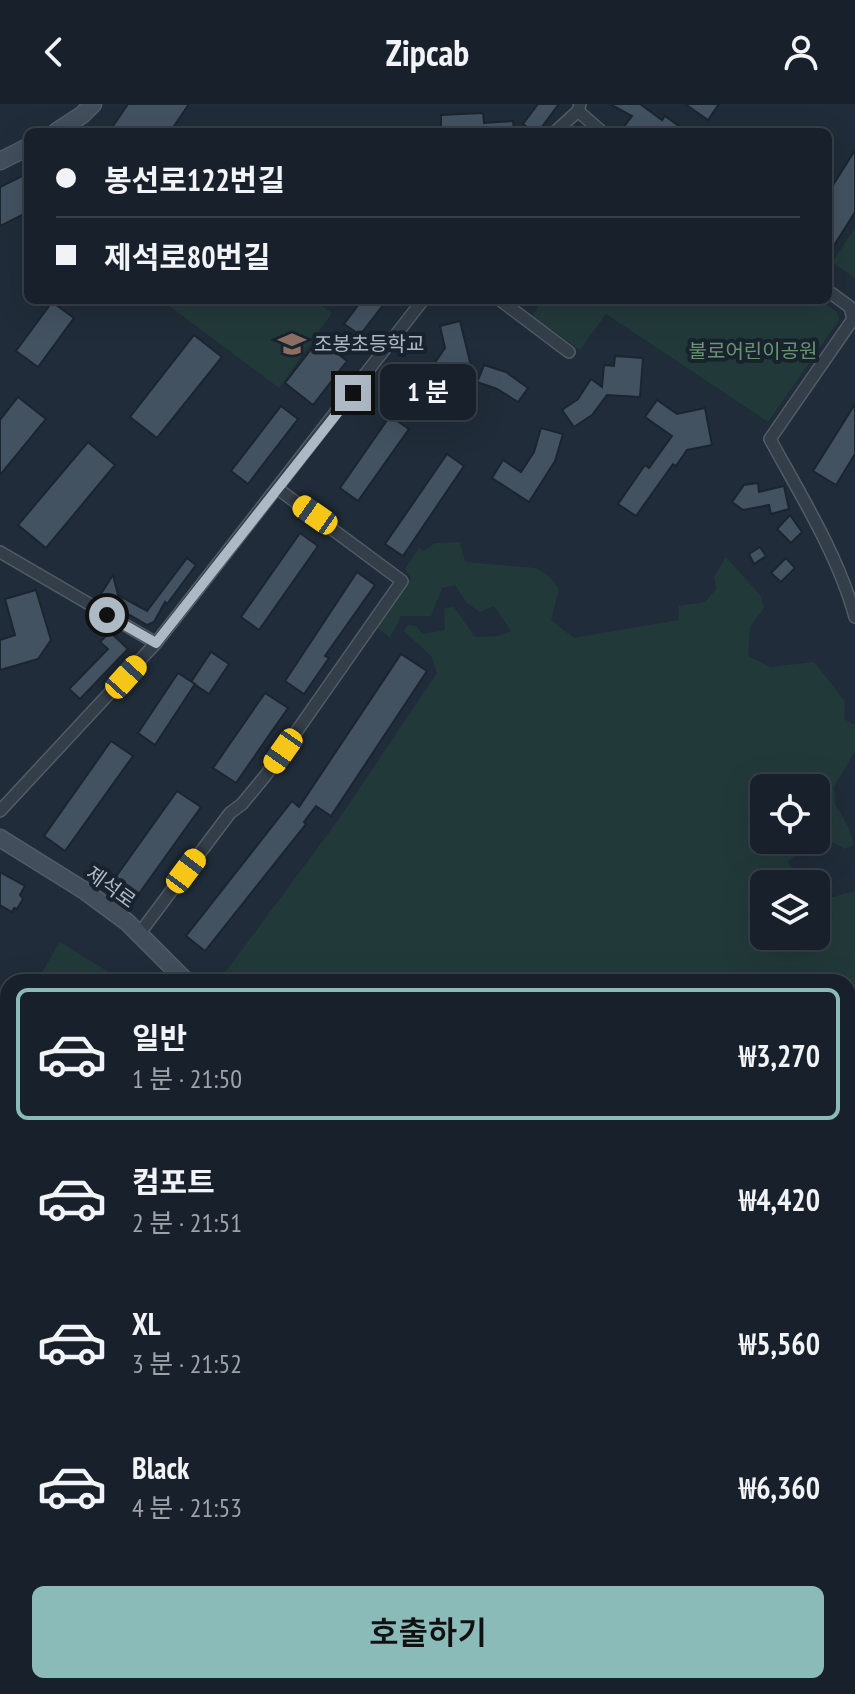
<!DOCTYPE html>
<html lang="ko">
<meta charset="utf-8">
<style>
body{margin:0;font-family:"PT Sans Narrow","Noto Sans KR",sans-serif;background:#252e37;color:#f1f3f6;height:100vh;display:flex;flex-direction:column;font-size:30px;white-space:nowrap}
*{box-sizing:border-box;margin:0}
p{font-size:26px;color:#9fa3a9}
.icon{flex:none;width:44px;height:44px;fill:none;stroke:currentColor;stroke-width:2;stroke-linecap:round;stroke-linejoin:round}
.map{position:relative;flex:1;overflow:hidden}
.panel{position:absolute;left:0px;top:870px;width:856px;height:720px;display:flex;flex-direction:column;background:#18212b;border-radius:24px 24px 0 0;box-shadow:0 8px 32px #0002,0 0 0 2px #363e47}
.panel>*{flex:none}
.top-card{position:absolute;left:24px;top:24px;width:808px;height:176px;border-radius:12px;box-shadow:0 8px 32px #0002,0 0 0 2px #363e47;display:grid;align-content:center;height:176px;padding:0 32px;background:#18212b}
.tools{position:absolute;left:750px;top:670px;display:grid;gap:16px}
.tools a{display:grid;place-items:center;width:80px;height:80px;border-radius:12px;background:#18212b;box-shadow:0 8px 32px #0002,0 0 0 2px #363e47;font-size:40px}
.end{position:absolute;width:36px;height:36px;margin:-18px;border:10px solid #aeb9c6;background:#111;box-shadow:0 0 0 4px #111}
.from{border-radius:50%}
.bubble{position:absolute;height:56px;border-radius:12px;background:#18212b;box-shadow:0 8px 32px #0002,0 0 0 2px #363e47;font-size:26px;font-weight:600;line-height:56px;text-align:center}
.car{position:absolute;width:24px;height:48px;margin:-24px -12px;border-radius:10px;box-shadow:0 0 6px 2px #0007;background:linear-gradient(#f5c518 24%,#345 0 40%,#f5c518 0 76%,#345 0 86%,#f5c518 0)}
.top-card b{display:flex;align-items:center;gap:28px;height:76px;font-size:30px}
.top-card b+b{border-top:2px solid #363e47}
.top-card i{width:20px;height:20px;background:#f1f3f6}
ul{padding:14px 0 0;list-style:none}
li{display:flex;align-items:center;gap:24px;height:132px;margin:0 16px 12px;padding:0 16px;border:4px solid transparent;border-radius:12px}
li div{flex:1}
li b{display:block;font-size:30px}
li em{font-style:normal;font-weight:600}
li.on{border-color:#8bbbb9}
li>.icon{width:72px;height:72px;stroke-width:1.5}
.button{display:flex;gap:16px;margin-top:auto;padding:16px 32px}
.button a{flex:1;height:92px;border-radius:12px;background:#8bbbb9;color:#111;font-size:32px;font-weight:600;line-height:92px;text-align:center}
header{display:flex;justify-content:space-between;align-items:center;height:104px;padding:0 32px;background:#18212b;font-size:36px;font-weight:600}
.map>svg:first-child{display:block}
.green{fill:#22393a;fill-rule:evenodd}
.building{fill:#435261;stroke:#1b2530;stroke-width:2}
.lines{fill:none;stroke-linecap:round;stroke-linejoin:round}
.street-casing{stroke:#515c67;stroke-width:14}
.secondary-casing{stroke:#515c67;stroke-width:19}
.street{stroke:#343e49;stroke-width:11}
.secondary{stroke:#424e5c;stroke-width:16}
.route{stroke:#aeb9c6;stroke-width:10}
.labels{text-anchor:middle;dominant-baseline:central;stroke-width:8;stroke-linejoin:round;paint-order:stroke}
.poi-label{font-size:20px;fill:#aeb9c6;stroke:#19232e;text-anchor:start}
.park-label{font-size:20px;fill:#66966d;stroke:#19232e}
.street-label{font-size:20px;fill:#aeb9c6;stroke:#19232e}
</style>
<header><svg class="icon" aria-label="back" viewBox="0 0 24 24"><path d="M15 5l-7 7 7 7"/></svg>Zipcab<svg class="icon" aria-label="person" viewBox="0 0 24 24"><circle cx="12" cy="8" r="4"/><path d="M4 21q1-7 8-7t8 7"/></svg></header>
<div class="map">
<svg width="855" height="1590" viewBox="0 0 855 1590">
<rect width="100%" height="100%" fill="#202c39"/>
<g class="green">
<path d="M855 124V174L832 158Z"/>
<path d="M161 196H314L332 209 279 284Z"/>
<path d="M543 196H820L837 208 839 216 768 318 606 210 580 246 532 212Z"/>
<path d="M460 438 465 458 536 464 550 473 559 485 551 516 574 534 678 516 679 502 705 498 716 485 714 473 726 453 761 492 764 504 750 523 748 552 771 563 814 558 845 597 844 615 855 621V647L834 683 835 700 849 724 854 741 845 745 828 736 810 742 787 758 803 776 800 780H764V832H816V794L833 793 855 787V1340H848V878H218L336 719 437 569 431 552 404 527 408 521 416 522 423 530 445 526 444 504 454 503 475 533 498 532 511 527 494 502 480 508 467 499 455 481 442 484 431 512H401L390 534 377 524 411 474 405 465 419 444 424 447 435 439ZM764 684H816V736H764Z"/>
<path d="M60 838 120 875 119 878H36Z"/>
<path d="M8 952V1119L0 1114V966Z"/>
<path d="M0 1229 8 1235V1582H848V1370L855 1371V1590H0Z"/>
</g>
<g class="building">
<path d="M128 0H189L170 28H121L113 22Z"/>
<path d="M538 0H559L538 28H534L523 20Z"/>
<path d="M610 0H640L662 16 665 12 687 28H620L632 12Z"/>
<path d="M685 0H719L708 16Z"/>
<path d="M483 9 484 19 513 17 514 28H441V11Z"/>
<path d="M855 46V108L828 151V89Z"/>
<path d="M24 71 28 78V108L0 122V83Z"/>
<path d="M362 196H387L360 231 344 220Z"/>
<path d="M52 198 74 214 38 263 16 247Z"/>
<path d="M460 217 471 262 453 267 427 304 411 293 445 244 440 222Z"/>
<path d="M194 231 222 253 157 334 130 313Z"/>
<path d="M319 235 347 257 313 301 285 279Z"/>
<path d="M615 252 643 254 640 293 607 291 592 311 574 323 562 306 578 295 591 275 602 283 604 261 614 262Z"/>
<path d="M484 261 506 268 528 284 518 298 497 285 477 278Z"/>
<path d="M18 293 46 315 0 371V316Z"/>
<path d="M657 296 677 310 705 304 712 341 687 346 676 362 673 360 636 412 618 400 645 361 649 364 672 332 645 313Z"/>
<path d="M855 300V350L836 381 813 367Z"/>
<path d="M281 302 298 315 248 380 231 367Z"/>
<path d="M390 312 409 325 358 397 340 384Z"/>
<path d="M541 324 563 330 555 357 529 398 492 374 503 356 521 368 534 348Z"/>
<path d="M88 338 115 361 46 444 18 421Z"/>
<path d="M447 350 464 362 403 452 385 440Z"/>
<path d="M758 379 759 388 784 382 789 405 771 410 769 401 743 406 732 398 744 381Z"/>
<path d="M790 411 802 428 791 439 777 425Z"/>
<path d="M300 429 318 442 259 526 241 513Z"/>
<path d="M760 443 766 452 754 460 749 450Z"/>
<path d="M187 454 196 461 167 500 165 498 154 518 147 521 99 493 113 471 118 491 147 507Z"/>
<path d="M786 454 795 464 781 478 771 469Z"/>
<path d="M357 468 375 481 325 552 329 554 304 590 285 577Z"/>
<path d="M36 486 51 536 38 555 0 566V536L15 531 5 495Z"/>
<path d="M110 528 128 545 80 595 69 585 108 545 100 538Z"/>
<path d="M211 548 229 560 209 590 191 578Z"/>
<path d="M401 550 427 567 331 712 316 702 304 718 306 720 205 847 186 832 292 697 299 703Z"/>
<path d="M178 569 195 580 155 641 138 629Z"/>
<path d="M265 589 288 604 236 679 213 664Z"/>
<path d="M111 637 133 652 65 747 44 732Z"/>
<path d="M177 687 201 703 138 791 115 774Z"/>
<path d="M0 768 25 782 20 791 23 795 17 805 14 804 12 808 0 801Z"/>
</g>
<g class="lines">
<g class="street-casing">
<g id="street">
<path d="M578 7 602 28"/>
<path d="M555 28 578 7 580 0"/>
<path d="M828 187 850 203 853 215 770 335C800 390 839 453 855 513"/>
<path d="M500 196 569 248"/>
<path d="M0 448 156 539"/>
<path d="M0 707 156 539 423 196"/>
<path d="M139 830 230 709 242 700 266 671 402 477 278 385"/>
</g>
</g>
<g class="secondary-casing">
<g id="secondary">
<path d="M56 28 82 11 93 0"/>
<path d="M0 57 28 43"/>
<path d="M0 734 85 787 127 818 187 878"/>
<path d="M848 1358 855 1359"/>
</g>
</g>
<use href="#street" class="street"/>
<use href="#secondary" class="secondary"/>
</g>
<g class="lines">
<path class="route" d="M107 511 156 539 353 289"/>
</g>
<defs>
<g id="school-bare" transform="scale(2.16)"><path d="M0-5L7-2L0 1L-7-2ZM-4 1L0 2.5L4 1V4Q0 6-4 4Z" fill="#8d6e63" stroke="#19232e" stroke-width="2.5" paint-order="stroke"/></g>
</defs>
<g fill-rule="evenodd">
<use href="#school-bare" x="292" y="240"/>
</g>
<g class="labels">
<g class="poi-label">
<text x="314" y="240">조봉초등학교</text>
</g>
<g class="park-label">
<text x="753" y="247">불로어린이공원</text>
</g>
<g class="street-label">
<text transform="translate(111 783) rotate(36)">제석로</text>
</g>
</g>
</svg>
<div class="tools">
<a><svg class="icon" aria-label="locate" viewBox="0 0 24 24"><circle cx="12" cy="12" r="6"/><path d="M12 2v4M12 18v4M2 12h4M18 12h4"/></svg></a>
<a><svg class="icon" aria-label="layers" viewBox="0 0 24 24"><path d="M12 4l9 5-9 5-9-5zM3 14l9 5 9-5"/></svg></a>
</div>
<i class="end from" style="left:107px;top:511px"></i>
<i class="end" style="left:353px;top:289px"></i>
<div class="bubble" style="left:380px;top:260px;width:96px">1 분</div>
<i class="car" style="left:315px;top:411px;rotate:305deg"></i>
<i class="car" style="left:126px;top:573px;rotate:42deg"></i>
<i class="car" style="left:283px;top:647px;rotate:215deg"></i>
<i class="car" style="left:186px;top:767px;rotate:37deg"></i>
<div class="top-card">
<b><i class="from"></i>봉선로122번길</b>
<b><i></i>제석로80번길</b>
</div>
<section class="panel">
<ul>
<li class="on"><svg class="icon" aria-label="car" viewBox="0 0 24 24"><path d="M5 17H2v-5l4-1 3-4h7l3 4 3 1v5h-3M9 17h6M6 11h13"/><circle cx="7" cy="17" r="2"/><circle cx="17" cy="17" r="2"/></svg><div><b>일반</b><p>1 분 · 21:50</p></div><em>₩3,270</em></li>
<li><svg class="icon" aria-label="car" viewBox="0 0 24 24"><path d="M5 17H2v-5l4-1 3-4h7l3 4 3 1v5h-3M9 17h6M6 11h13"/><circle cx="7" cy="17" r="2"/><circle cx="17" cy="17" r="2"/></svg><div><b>컴포트</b><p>2 분 · 21:51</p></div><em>₩4,420</em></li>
<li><svg class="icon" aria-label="car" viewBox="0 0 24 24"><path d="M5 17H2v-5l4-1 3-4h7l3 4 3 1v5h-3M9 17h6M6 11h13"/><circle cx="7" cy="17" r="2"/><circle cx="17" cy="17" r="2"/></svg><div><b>XL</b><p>3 분 · 21:52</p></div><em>₩5,560</em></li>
<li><svg class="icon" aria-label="car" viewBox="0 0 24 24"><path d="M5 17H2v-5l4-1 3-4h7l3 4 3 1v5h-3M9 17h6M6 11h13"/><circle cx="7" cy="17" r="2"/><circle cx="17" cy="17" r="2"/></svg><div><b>Black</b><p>4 분 · 21:53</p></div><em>₩6,360</em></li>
</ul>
<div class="button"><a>호출하기</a></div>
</section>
</div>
